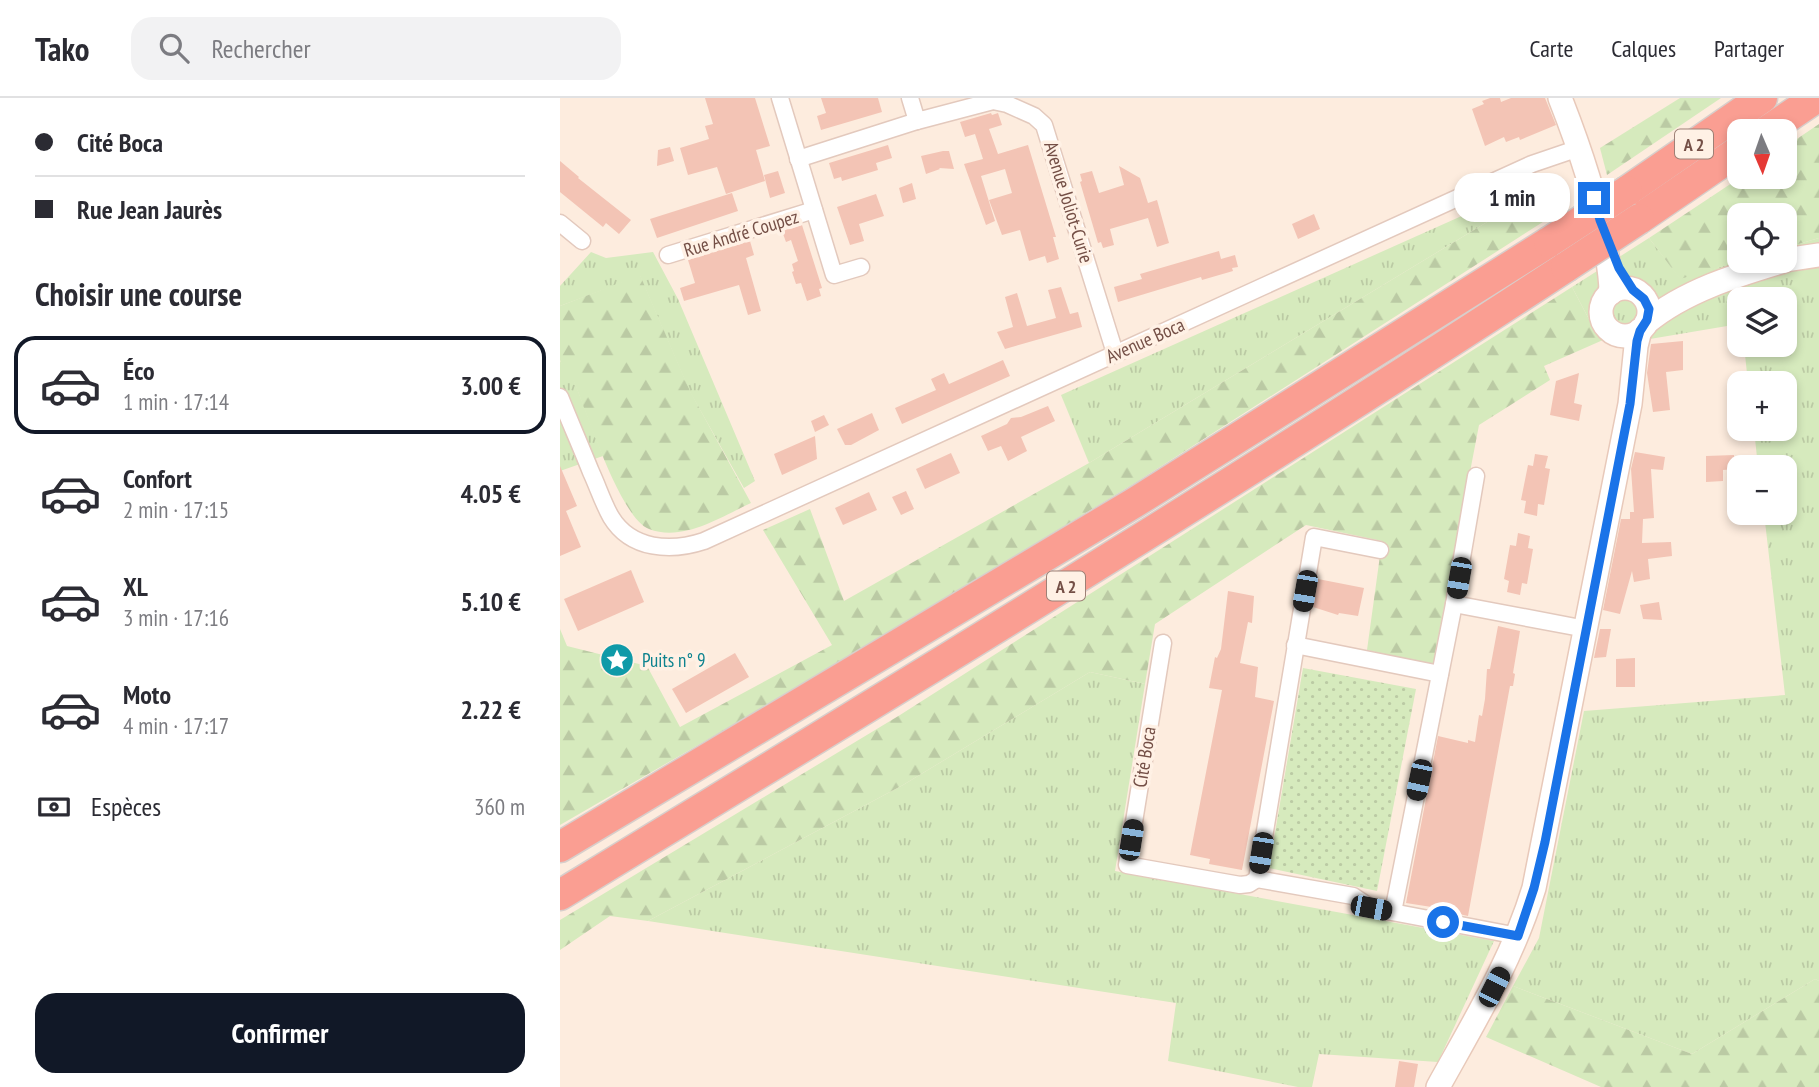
<!DOCTYPE html>
<html lang="fr">
<meta charset="utf-8">
<style>
body{margin:0;font-family:"PT Sans Narrow",sans-serif;background:#f2f2f3;color:#2b2b33;height:100vh;display:flex;flex-direction:column;font-size:26px;white-space:nowrap}
*{box-sizing:border-box;margin:0}
p{font-size:23px;color:#7c7c81}
.icon{flex:none;width:38px;height:38px;fill:none;stroke:currentColor;stroke-width:2;stroke-linecap:round;stroke-linejoin:round}
.map{position:relative;flex:1;overflow:hidden}
.panel{display:flex;flex-direction:column;background:#fff;width:560px}
.panel>*{flex:none}
.guide{display:grid;align-content:center;height:154px;padding:0 35px;background:#fff}
.needle{width:46px;rotate:178deg}
.fabs{position:absolute;left:1167px;top:21px;display:grid;gap:14px}
.fabs a{display:grid;place-items:center;width:70px;height:70px;border-radius:14px;background:#fff;box-shadow:0 4px 10px #0003;font-size:35px}
.end{position:absolute;width:32px;height:32px;margin:-16px;border:9px solid #1a73e8;background:#fff;box-shadow:0 0 0 4px #fff}
.from{border-radius:50%}
.bubble{position:absolute;height:49px;border-radius:21px;background:#fff;box-shadow:0 4px 10px #0003;font-size:23px;font-weight:600;line-height:49px;text-align:center}
.car{position:absolute;width:21px;height:42px;margin:-21px -10px;border-radius:9px;box-shadow:0 0 5px 2px #0007;background:linear-gradient(#222 24%,#8ab4d8 0 40%,#222 0 76%,#8ab4d8 0 86%,#222 0)}
.guide b{display:flex;align-items:center;gap:24px;height:66px;font-size:26px}
.guide b+b{border-top:2px solid #e1e1e2}
.guide i{width:18px;height:18px;background:#2b2b33}
ul{padding:0;list-style:none}
li{display:flex;align-items:center;gap:21px;height:98px;margin:0 14px 10px;padding:0 21px;border:4px solid transparent;border-radius:21px}
li div{flex:1}
li b{display:block;font-size:26px}
li em{font-style:normal;font-weight:600}
li.selected{border-color:#111827}
li>.icon{width:63px;height:63px;stroke-width:1.5}
h2{padding:0 35px;font-size:32px;line-height:84px}
.pay{display:flex;align-items:center;gap:18px;height:77px;padding:0 35px;font-size:26px}
.pay p{margin-inline-start:auto}
.action{display:flex;gap:14px;margin-top:auto;padding:14px 35px}
.action a{flex:1;height:80px;border-radius:21px;background:#111827;color:#fff;font-size:28px;font-weight:600;line-height:80px;text-align:center}
header{display:flex;align-items:center;gap:42px;box-sizing:border-box;height:98px;padding:0 35px;background:#fff;border-bottom:2px solid #e1e1e2}
header strong{font-size:33px}
nav{display:flex;gap:38px;margin-inline-start:auto;font-size:24px}
.search{width:490px;height:63px;background:#f2f2f3;display:flex;align-items:center;gap:18px;box-sizing:border-box;padding:0 24px;border-radius:21px;color:#7c7c81;font-size:26px}
main{display:flex;flex:1;min-height:0}
.map>svg:first-child{display:block}
.grass{fill:url(#grass-tufts)}
.forest{fill:url(#forest-firs)}
.park{fill:url(#park-dots)}
.building{fill:#f3c4b5}
.lines{fill:none;stroke-linecap:round;stroke-linejoin:round}
.street-casing{stroke:#e3c9bd;stroke-width:19}
.secondary-casing{stroke:#e8c9ba;stroke-width:26}
.highway-casing{stroke:#d8cecb;stroke-width:33}
.street{stroke:#fff;stroke-width:16}
.secondary{stroke:#fff;stroke-width:23}
.highway{stroke:#fa9e92;stroke-width:30}
.highway-bridge-casing{stroke:#d8cecb;stroke-width:33;stroke-linecap:butt}
.highway-bridge{stroke:#fa9e92;stroke-width:30}
.route{stroke:#1a73e8;stroke-width:9}
.labels{text-anchor:middle;dominant-baseline:central;stroke-width:7;stroke-linejoin:round;paint-order:stroke}
.shield{fill:#fff1e5;stroke:#9e8076;stroke-width:2}
.shield-label{font-size:18px;font-weight:bold;fill:#744f46}
.street-label{font-size:19px;fill:#744f46;stroke:#fff1e5}
.culture-label{font-size:19px;fill:#0d838f;stroke:#fff1e5;text-anchor:start}
</style>
<header>
<strong>Tako</strong>
<div class="search"><svg class="icon" aria-label="search" viewBox="0 0 24 24"><circle cx="10" cy="10" r="6"/><path d="M15 15l6 6"/></svg>Rechercher</div>
<nav><a>Carte</a><a>Calques</a><a>Partager</a></nav>
</header>
<main>
<section class="panel">
<div class="guide">
<b><i class="from"></i>Cité Boca</b>
<b><i></i>Rue Jean Jaurès</b>
</div>
<h2>Choisir une course</h2>
<ul>
<li class="selected"><svg class="icon" aria-label="car" viewBox="0 0 24 24"><path d="M5 17H2v-5l4-1 3-4h7l3 4 3 1v5h-3M9 17h6M6 11h13"/><circle cx="7" cy="17" r="2"/><circle cx="17" cy="17" r="2"/></svg><div><b>Éco</b><p>1 min · 17:14</p></div><em>3.00 €</em></li>
<li><svg class="icon" aria-label="car" viewBox="0 0 24 24"><path d="M5 17H2v-5l4-1 3-4h7l3 4 3 1v5h-3M9 17h6M6 11h13"/><circle cx="7" cy="17" r="2"/><circle cx="17" cy="17" r="2"/></svg><div><b>Confort</b><p>2 min · 17:15</p></div><em>4.05 €</em></li>
<li><svg class="icon" aria-label="car" viewBox="0 0 24 24"><path d="M5 17H2v-5l4-1 3-4h7l3 4 3 1v5h-3M9 17h6M6 11h13"/><circle cx="7" cy="17" r="2"/><circle cx="17" cy="17" r="2"/></svg><div><b>XL</b><p>3 min · 17:16</p></div><em>5.10 €</em></li>
<li><svg class="icon" aria-label="car" viewBox="0 0 24 24"><path d="M5 17H2v-5l4-1 3-4h7l3 4 3 1v5h-3M9 17h6M6 11h13"/><circle cx="7" cy="17" r="2"/><circle cx="17" cy="17" r="2"/></svg><div><b>Moto</b><p>4 min · 17:17</p></div><em>2.22 €</em></li>
</ul>
<div class="pay"><svg class="icon" aria-label="cash" viewBox="0 0 24 24"><path d="M3 7h18v10H3z"/><circle cx="12" cy="12" r="2"/></svg>Espèces<p>360 m</p></div>
<div class="action"><a>Confirmer</a></div>
</section>
<div class="map">
<svg width="1259" height="989" viewBox="0 0 1259 989">
<defs>
<pattern id="grass-tufts" width="24" height="20" patternUnits="userSpaceOnUse" patternTransform="scale(1.75)"><rect width="24" height="20" fill="#d6eabd"/><path d="M3 7l-1-3M5 7V3M7 7l1-3M15 17l-1-3M17 17v-4M19 17l1-3" fill="none" stroke="#bbcaa4"/></pattern>
<pattern id="forest-firs" width="22" height="20" patternUnits="userSpaceOnUse" patternTransform="scale(1.75)"><rect width="22" height="20" fill="#d6eabd"/><path d="M5 1l3.5 6h-7zM16 11l3.5 6h-7z" fill="#bbcaa4"/></pattern>
<pattern id="park-dots" width="8" height="8" patternUnits="userSpaceOnUse" patternTransform="scale(1.75)"><rect width="8" height="8" fill="#d6eabd"/><path d="M2 2h.1M6 6h.1" fill="none" stroke="#bbcaa4" stroke-width="1.8" stroke-linecap="round"/></pattern>
</defs>
<rect width="100%" height="100%" fill="#fdecde"/>
<g class="grass">
<path d="M989 79 980 92 529 365 501 297Z"/>
<path d="M1089 140 1120 180 1181 163H1225V150L1259 140V883L1255 881 1132 956 953 888 979 840 1024 613 1225 597 1204 415H1225V369H1198L1194 331H1225V285H1188L1184 247H1225V201H1180L1179 226 1084 242H1043L1032 227 1012 189Z"/>
<path d="M31 154 46 160 93 154 118 201 195 383 184 390 130 294 80 178 0 208V188Z"/>
<path d="M0 263 13 280 43 358 0 373Z"/>
<path d="M530 574 585 586 555 773 934 843 878 964 759 956 752 989H738L608 963 616 905 88 823 343 687Z"/>
</g>
<g class="forest">
<path d="M1120 0H1161L1047 77 1040 50Z"/>
<path d="M1259 26V140L1225 150V117H1180L1181 163 1120 181 1089 140 1181 79H1225V49Z"/>
<path d="M989 79 997 115 575 385 280 565 0 727V531L7 548 87 568 120 629 272 547 203 432 250 411 284 503 529 365 980 92Z"/>
<path d="M80 177 130 293 191 405C161 419 123 444 89 431 60 420 27 314 14 284 11 276 2 270 0 262 0 247 0 223 0 208Z"/>
<path d="M1012 189 1032 227 1043 242 984 268 990 282 919 327 873 567 807 552 822 443 746 427 595 526 585 586 530 574 343 687 88 823 50 818 0 852V822L340 617Z"/>
<path d="M1255 881 1259 883V989H1041L926 939 953 888 1132 956Z"/>
</g>
<path class="park" d="M743 570 856 591 817 793 709 770Z"/>
<g class="building">
<path d="M145 0H195L210 48 196 52 205 83 166 96 157 69 128 77 120 50 149 41 145 28 153 26Z"/>
<path d="M261 0H318L322 14 261 32 257 18 266 15Z"/>
<path d="M930 0H940L941 4 951 0H985L996 27 960 42 959 39 946 44 944 39 925 48 912 11 924 6 922 3Z"/>
<path d="M431 15 432 17 438 15 442 27 429 31 438 56 468 47 496 139H493L499 161 487 165 485 158 469 163 460 132 442 137 429 102 452 95 445 71 421 78 435 123 426 127 404 66 423 61 415 36 405 39 400 24Z"/>
<path d="M328 47 332 60 316 65 318 72 282 83 281 79 274 81 269 65Z"/>
<path d="M110 49 114 63 97 68 98 52Z"/>
<path d="M383 53H389L394 71 379 70 380 71 366 76 361 58Z"/>
<path d="M0 63 19 79 18 80 71 122 59 136 46 125 43 129 0 94Z"/>
<path d="M559 68 580 80 588 105 597 102 609 145 597 149 588 120 550 131 554 147 543 150 541 144 538 145 520 84 522 83 520 76 532 73 539 95 564 87Z"/>
<path d="M218 73 225 95 210 100 204 77Z"/>
<path d="M352 85 356 101 343 105 339 90Z"/>
<path d="M172 95 178 113 97 140 90 121Z"/>
<path d="M316 96 324 118 299 126 304 143 290 147 277 109Z"/>
<path d="M754 116 760 131 738 141 732 126Z"/>
<path d="M242 127 262 190 259 191 261 198 247 203 241 185 236 186 232 174 234 173 232 166 238 163 231 142 226 144 222 133Z"/>
<path d="M190 143 194 157 186 160 201 213 188 217 179 187 124 203 120 190 135 185 128 162Z"/>
<path d="M659 153 661 161 675 157 678 169 672 170 673 173 642 182 641 179 558 204 554 189 582 181 580 176Z"/>
<path d="M501 189 510 216 518 214 522 229 445 251 437 234 453 229 445 199 457 195 467 228 496 220 488 192Z"/>
<path d="M1123 243V272L1106 274 1110 312 1093 314 1087 275 1091 246Z"/>
<path d="M443 262 450 278 342 326 335 310 376 292 371 281 384 275 389 286Z"/>
<path d="M1019 275 1014 305 1022 307 1019 323 990 317 996 283Z"/>
<path d="M488 308 495 323 461 339 467 353 448 363 441 348 428 353 421 338 447 326 451 320 461 319Z"/>
<path d="M312 315 319 332 291 347H285L277 331Z"/>
<path d="M264 317 269 327 255 334 251 323Z"/>
<path d="M255 338 257 361 222 377 214 356Z"/>
<path d="M1075 354 1105 359 1103 372 1091 371 1094 420 1083 421 1082 445 1111 444 1112 458 1088 461 1090 481 1074 484 1072 473 1060 516 1043 512 1061 421H1070V414H1074L1071 371Z"/>
<path d="M391 355 400 375 365 391 356 371Z"/>
<path d="M975 356 988 358 985 370 990 371 984 407 978 406 977 418 964 415 966 403 961 402 968 367 973 368Z"/>
<path d="M1174 357V371L1163 372V383L1146 384V358Z"/>
<path d="M0 368 17 408 6 413 21 449 0 458Z"/>
<path d="M346 393 354 411 341 417 332 399Z"/>
<path d="M309 394 317 412 283 427 275 410Z"/>
<path d="M958 435 970 438 968 450 973 451 967 486 962 485 960 497 947 494 949 483 944 481 950 447 956 448Z"/>
<path d="M71 472 84 504 18 533 4 501Z"/>
<path d="M758 481 804 490 798 518 779 515 778 517 753 509Z"/>
<path d="M668 493 694 498 692 525 688 524 680 565 698 569 695 599 714 603 682 772 649 766 650 761 630 757 662 592 649 590 655 559 657 560 661 551Z"/>
<path d="M1099 504 1102 522 1083 521 1080 507Z"/>
<path d="M938 528 960 533 953 575 955 576 953 588H950L908 818 885 813 878 810 846 805 878 638 908 645V642L915 644 919 617 922 618 925 601 927 571H930Z"/>
<path d="M1040 531H1051L1046 559 1034 560Z"/>
<path d="M175 555 189 579 126 615 112 591Z"/>
<path d="M1075 560V589H1056V561Z"/>
<path d="M839 963 858 966 854 989H835Z"/>
</g>
<g class="lines">
<g class="street-casing">
<g id="street">
<path d="M220 0 274 177 301 169"/>
<path d="M350 0 357 23 433 3 447 6 474 18 484 27 555 255"/>
<path d="M238 61 357 23"/>
<path d="M0 125 22 143"/>
<path d="M108 157 254 112"/>
<path d="M0 299C10 324 21 349 31 374 38 389 43 405 51 419 71 452 111 454 144 443L972 66 1019 50"/>
<path d="M820 452 754 439 697 781 793 798 811 810 958 838"/>
<path d="M894 506 1026 531"/>
<path d="M603 545 567 767 680 787 689 786 697 781"/>
<path d="M735 547 880 576"/>
<path d="M833 814 894 506 916 378"/>
</g>
</g>
<g class="secondary-casing">
<g id="secondary">
<path d="M1000 0C1019 48 1035 95 1045 146 1048 162 1051 178 1051 195"/>
<path d="M1225 162 1259 157"/>
<circle cx="1065" cy="214" r="24"/>
<path d="M1086 225C1124 193 1177 177 1224 163"/>
<path d="M878 989C914 924 952 862 974 790L1070 306 1076 248 1080 232"/>
</g>
</g>
<g class="highway-casing">
<g id="highway">
<path d="M1207 33 1256 0"/>
<path d="M1067 93 1202 0"/>
<path d="M1079 121 1180 52"/>
<path d="M0 749 574 405 989 144"/>
<path d="M0 797C338 591 675 386 1006 169"/>
</g>
</g>
<use href="#street" class="street"/>
<use href="#secondary" class="secondary"/>
<use href="#highway" class="highway"/>
<g class="highway-bridge-casing">
<g id="highway-bridge">
<path d="M989 144 1067 93"/>
<path d="M1006 169 1079 121"/>
</g>
</g>
<use href="#highway-bridge" class="highway-bridge"/>
</g>
<g class="lines">
<path class="route" d="M883 824 958 838 974 790 985 744 1070 306 1077 243 1080 233 1087 222 1089 211 1084 201 1073 192 1059 170 1040 122 1034 100"/>
</g>
<defs>
<g id="sight-disc" transform="scale(1.75)"><circle r="9.5" fill="#0f9aa8" stroke="#fff1e5"/><path d="M0-6L1.8-2.2L6-1.7L2.9 1.2L3.7 5.4L0 3.3L-3.7 5.4L-2.9 1.2L-6-1.7L-1.8-2.2Z" fill="#fff"/></g>
</defs>
<g fill-rule="evenodd">
<use href="#sight-disc" x="57" y="562"/>
</g>
<g class="labels">
<g class="shield">
<rect x="1115" y="31.5" width="38" height="29" rx="5"/>
<rect x="487" y="473.5" width="38" height="29" rx="5"/>
</g>
<g class="shield-label">
<text x="1134" y="46">A 2</text>
<text x="506" y="488">A 2</text>
</g>
<g class="street-label">
<text transform="translate(509 104) rotate(73)">Avenue Joliot-Curie</text>
<text transform="translate(181 135) rotate(-17)">Rue André Coupez</text>
<text transform="translate(585 242) rotate(-24)">Avenue Boca</text>
<text transform="translate(584 659) rotate(-81)">Cité Boca</text>
</g>
<g class="culture-label">
<text x="82" y="562">Puits n° 9</text>
</g>
</g>
</svg>
<div class="fabs">
<a><svg class="needle" viewBox="-14 -14 28 28"><path d="M0-13l5 13h-10z" fill="#e53935"/><path d="M0 13l5-13h-10z" fill="#7c7c81"/></svg></a>
<a><svg class="icon" aria-label="locate" viewBox="0 0 24 24"><circle cx="12" cy="12" r="6"/><path d="M12 2v4M12 18v4M2 12h4M18 12h4"/></svg></a>
<a><svg class="icon" aria-label="layers" viewBox="0 0 24 24"><path d="M12 4l9 5-9 5-9-5zM3 14l9 5 9-5"/></svg></a>
<a>+</a>
<a>−</a>
</div>
<i class="end from" style="left:883px;top:824px"></i>
<i class="end" style="left:1034px;top:100px"></i>
<div class="bubble" style="left:894px;top:75px;width:116px">1 min</div>
<i class="car" style="left:899px;top:480px;rotate:190deg"></i>
<i class="car" style="left:745px;top:493px;rotate:190deg"></i>
<i class="car" style="left:859px;top:682px;rotate:192deg"></i>
<i class="car" style="left:571px;top:742px;rotate:9deg"></i>
<i class="car" style="left:701px;top:755px;rotate:189deg"></i>
<i class="car" style="left:811px;top:810px;rotate:101deg"></i>
<i class="car" style="left:934px;top:889px;rotate:27deg"></i>
</div>
</main>
